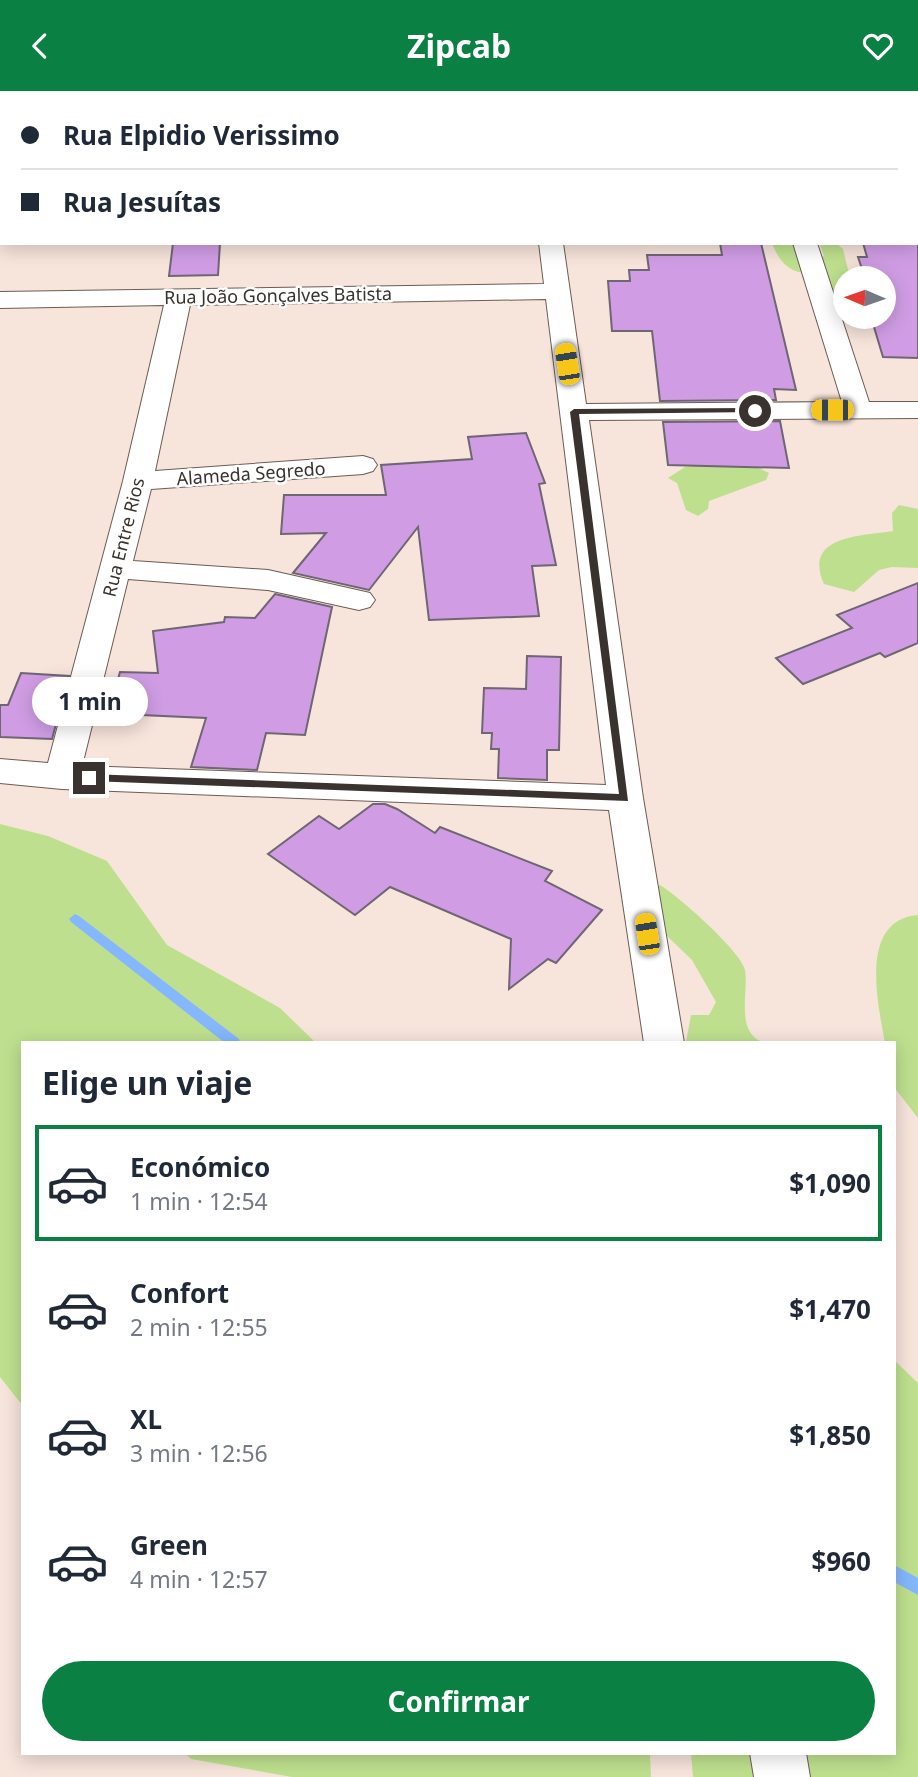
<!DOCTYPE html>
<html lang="es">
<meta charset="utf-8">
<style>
body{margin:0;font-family:"Noto Sans",sans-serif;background:#f6f6f7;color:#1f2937;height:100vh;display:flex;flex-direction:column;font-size:26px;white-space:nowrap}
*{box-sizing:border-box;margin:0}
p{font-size:23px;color:#747a83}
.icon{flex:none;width:38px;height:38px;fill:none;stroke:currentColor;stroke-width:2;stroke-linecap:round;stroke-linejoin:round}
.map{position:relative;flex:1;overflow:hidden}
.panel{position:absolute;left:21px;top:950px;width:875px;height:714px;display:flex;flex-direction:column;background:#fff;border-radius:0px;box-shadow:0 4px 18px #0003}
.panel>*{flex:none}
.top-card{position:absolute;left:0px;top:0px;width:919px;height:154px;box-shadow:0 4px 18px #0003;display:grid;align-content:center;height:154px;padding:0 21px;background:#fff}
.needle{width:46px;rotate:272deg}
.controls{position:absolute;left:833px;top:175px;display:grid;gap:14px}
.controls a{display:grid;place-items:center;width:63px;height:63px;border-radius:50%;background:#fff;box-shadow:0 4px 18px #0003;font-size:35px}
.end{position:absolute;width:32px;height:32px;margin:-16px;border:9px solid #39322f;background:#fff;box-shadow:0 0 0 4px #fff}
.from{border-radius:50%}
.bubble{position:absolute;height:49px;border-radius:24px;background:#fff;box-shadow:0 4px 18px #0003;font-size:23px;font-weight:700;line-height:49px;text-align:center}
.car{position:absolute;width:21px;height:42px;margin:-21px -10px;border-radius:9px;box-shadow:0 0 5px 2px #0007;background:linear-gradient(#f5c518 24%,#345 0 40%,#f5c518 0 76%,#345 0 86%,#f5c518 0)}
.top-card b{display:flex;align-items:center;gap:24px;height:66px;font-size:26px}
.top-card b+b{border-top:2px solid #e0e1e3}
.top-card i{width:18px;height:18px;background:#1f2937}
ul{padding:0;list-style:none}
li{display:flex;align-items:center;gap:21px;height:116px;margin:0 14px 10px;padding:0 7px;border:4px solid transparent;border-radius:0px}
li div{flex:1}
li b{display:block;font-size:26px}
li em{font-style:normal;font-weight:700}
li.active{border-color:#0b8043}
li>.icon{width:63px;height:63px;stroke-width:1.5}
h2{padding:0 21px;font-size:32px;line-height:84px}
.cta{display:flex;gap:14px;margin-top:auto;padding:14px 21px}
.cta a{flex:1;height:80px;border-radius:42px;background:#0b8043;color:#fff;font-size:28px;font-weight:700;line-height:80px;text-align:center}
header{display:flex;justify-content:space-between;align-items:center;height:91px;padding:0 21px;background:#0b8043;color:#fff;font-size:32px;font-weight:700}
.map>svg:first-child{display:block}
.green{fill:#bee08e}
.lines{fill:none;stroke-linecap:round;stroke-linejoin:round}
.stream{fill:#85b7fe;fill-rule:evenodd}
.building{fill:#d09de5;stroke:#6f6673;stroke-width:2}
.minor-casing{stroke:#6c5c54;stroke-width:2}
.minor{fill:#fff;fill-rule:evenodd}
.route{fill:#39322f}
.labels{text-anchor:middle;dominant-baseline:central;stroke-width:5;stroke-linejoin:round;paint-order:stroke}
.far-street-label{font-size:18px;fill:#39322f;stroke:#fff}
</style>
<header><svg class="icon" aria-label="back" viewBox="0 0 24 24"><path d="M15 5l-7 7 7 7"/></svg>Zipcab<svg class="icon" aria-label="heart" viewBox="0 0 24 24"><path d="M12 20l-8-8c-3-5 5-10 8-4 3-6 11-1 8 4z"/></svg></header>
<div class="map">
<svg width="918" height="1686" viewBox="0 0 918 1686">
<rect width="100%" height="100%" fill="#f7e4db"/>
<g class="green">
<path d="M0 0H207L208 2H2L0 128Z"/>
<path d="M772 152H804L816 168 824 165 820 154 837 153 843 158 850 187H845V202L828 199 812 182C791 184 779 171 772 152Z"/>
<path d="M698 374C722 374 748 370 769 382L766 389 709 410 708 418 698 425 686 419 677 392 668 387 685 376Z"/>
<path d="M899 414 918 418V477L892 476 879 479 854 501 824 493C802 444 863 445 893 440L892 422Z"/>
<path d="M0 733 48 745 107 770 167 854 280 917 316 952H23V1315L0 1286Z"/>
<path d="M660 794C678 805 741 860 745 879 749 901 734 943 765 952H667L668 945 686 951 691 924H709L716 911 692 869 665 843 644 801Z"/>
<path d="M918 824V1027L894 996V952H885C878 913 858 829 918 824Z"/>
<path d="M894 1269 918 1292V1686H693L691 1663 894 1662Z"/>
<path d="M186 1663H650L651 1686H292L191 1668Z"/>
</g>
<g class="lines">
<g class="stream">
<path d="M75 823 79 825 239 948 240 952H225L71 831 69 828Z"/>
<path d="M894 1474 918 1487V1504L894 1491Z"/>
</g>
</g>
<g class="building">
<path d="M173 152H220L218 184 169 185Z"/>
<path d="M720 152H761L796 299 774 298 776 309 660 310 652 240H612L608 190H630L629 179H649L647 164H722Z"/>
<path d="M863 152H918V267L883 266 871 226H884V187H865L858 166H867Z"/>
<path d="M780 330 789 377 668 374 663 331Z"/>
<path d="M526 342 545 392 539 393 556 474 532 475 539 525 429 529 418 436 369 499 293 482 326 442 281 443 284 404H386L381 374 472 368 468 346Z"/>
<path d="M918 492V552L885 566 880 562 803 593 776 567 852 537 837 524Z"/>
<path d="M275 503 332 516 305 644 266 642 257 679 191 676 206 627 98 622 106 587 118 588 120 581 158 582 153 540 224 531 225 526 255 527Z"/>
<path d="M527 565 561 566 559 659H547V689L498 687 499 658H491L492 642H482L484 597 526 598Z"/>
<path d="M21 582 69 585 52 648 0 646V614H8Z"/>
<path d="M373 713H385L397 718 435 742 440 736 552 780 545 790 602 819 556 872 548 868 509 898 511 848 390 796 355 824 268 763 319 725 339 738Z"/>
</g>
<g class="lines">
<g class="minor-casing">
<g id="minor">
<rect x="522" y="0" width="22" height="2"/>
<path d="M746 0H768L769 2H747Z"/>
<path d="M539 152H563L586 313 842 311 793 152H817L869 311H918V327L589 329 643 707 684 952H644L609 719 62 698 0 692V668L48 672 123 390 164 214 0 217V201L544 193ZM546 208 606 694 82 675 128 488 268 499 359 519 370 516 375 509 370 502 268 479 133 470 151 398 363 383 373 380 377 374 373 368 363 365 155 380 190 214Z"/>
<path d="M750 1662H806L810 1686H754Z"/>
</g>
</g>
<use href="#minor" class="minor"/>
</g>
<path class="route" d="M755 317 758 321 579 323 628 710 89 690 84 687 89 683 619 703 570 321 574 318Z"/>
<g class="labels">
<g class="far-street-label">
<text transform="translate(278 204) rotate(-1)">Rua João Gonçalves Batista</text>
<text transform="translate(251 382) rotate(-4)">Alameda Segredo</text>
<text transform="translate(123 446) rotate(-76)">Rua Entre Rios</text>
</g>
</g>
</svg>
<div class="controls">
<a><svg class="needle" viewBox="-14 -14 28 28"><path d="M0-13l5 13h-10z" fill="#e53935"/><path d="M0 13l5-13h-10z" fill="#747a83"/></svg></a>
</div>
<i class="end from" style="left:755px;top:320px"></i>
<i class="end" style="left:89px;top:687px"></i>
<div class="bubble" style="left:32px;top:586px;width:116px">1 min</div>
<i class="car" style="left:567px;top:273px;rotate:351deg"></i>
<i class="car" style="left:832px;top:319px;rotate:270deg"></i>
<i class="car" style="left:647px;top:843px;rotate:351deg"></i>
<div class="top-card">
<b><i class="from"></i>Rua Elpidio Verissimo</b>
<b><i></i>Rua Jesuítas</b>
</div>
<section class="panel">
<h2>Elige un viaje</h2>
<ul>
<li class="active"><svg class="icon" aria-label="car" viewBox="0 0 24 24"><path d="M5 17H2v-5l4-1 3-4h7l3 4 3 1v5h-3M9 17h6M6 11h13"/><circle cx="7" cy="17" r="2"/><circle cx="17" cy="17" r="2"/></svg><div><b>Económico</b><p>1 min · 12:54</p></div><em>$1,090</em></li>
<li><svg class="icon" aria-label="car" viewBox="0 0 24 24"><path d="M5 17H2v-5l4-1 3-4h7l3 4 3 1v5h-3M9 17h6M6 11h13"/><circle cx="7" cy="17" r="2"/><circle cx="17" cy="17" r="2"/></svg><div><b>Confort</b><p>2 min · 12:55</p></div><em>$1,470</em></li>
<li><svg class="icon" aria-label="car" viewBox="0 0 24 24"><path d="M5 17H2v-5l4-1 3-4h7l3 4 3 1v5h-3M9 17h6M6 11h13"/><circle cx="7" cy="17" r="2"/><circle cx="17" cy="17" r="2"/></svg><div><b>XL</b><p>3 min · 12:56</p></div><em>$1,850</em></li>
<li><svg class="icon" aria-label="car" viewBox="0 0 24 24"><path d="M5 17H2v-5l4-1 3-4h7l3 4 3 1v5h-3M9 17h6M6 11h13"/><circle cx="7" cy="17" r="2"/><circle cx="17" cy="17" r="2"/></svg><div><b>Green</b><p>4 min · 12:57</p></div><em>$960</em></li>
</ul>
<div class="cta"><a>Confirmar</a></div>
</section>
</div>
